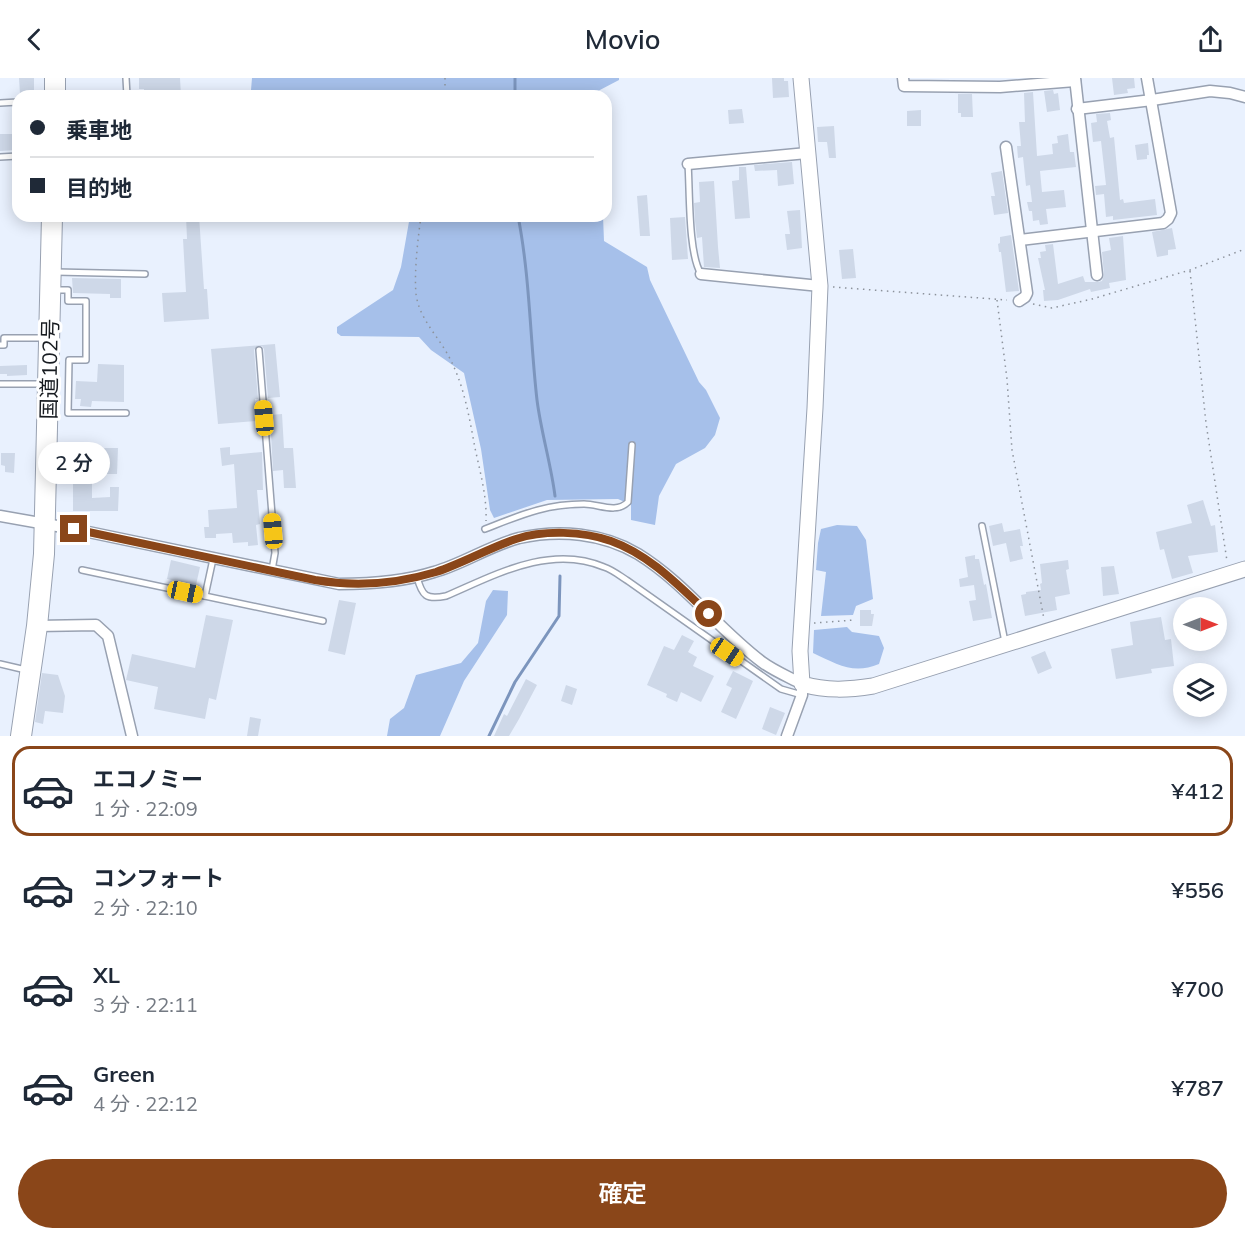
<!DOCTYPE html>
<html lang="ja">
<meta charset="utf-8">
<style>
body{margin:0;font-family:Mulish,"Noto Sans JP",sans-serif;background:#f2f2f3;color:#1f2937;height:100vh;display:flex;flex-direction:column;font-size:22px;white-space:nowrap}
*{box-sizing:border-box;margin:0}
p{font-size:20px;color:#747a83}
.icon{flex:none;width:33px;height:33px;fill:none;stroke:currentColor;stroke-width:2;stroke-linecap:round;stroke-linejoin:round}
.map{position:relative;height:658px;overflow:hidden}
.sheet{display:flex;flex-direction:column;background:#fff;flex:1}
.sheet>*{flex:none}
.guide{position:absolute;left:12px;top:12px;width:600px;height:132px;border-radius:18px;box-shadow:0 3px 15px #0003;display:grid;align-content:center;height:132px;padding:0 18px;background:#fff}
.needle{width:39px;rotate:90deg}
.buttons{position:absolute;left:1173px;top:519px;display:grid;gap:12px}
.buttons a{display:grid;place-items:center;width:54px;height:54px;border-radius:50%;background:#fff;box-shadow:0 3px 15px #0003;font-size:30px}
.end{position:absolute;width:27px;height:27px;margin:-14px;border:8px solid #8a4619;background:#fff;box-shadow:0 0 0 3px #fff}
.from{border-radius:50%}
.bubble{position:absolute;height:42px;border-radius:21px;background:#fff;box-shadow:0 3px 15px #0003;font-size:20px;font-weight:600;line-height:42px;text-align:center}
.car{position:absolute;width:18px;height:36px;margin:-18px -9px;border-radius:8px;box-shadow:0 0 4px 2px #0007;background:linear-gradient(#f5c518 24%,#345 0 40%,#f5c518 0 76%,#345 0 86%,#f5c518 0)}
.guide b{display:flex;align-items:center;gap:21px;height:57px;font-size:22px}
.guide b+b{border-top:2px solid #e0e1e3}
.guide i{width:15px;height:15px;background:#1f2937}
ul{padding:10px 0 0;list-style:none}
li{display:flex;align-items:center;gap:18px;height:90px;margin:0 12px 9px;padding:0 6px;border:3px solid transparent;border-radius:18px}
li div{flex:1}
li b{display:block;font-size:22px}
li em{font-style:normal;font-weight:600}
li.current{border-color:#8a4619}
li>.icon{width:54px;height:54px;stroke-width:1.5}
.cta{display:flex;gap:12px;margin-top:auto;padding:12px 18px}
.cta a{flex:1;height:69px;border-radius:36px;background:#8a4619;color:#fff;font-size:24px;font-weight:600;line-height:69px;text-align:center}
header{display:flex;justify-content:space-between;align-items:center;height:78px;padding:0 18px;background:#fff;font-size:27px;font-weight:600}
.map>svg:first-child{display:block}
.forest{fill:#a6c0ea}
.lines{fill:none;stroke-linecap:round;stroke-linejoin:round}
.stream{stroke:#7c95bd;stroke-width:3}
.building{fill:#ced8e8}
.lane-casing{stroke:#98a1b1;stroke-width:8}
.street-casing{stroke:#98a1b1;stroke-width:13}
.secondary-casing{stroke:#98a1b1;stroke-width:17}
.highway-casing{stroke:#98a1b1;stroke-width:22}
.path{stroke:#8c929b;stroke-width:1.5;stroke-dasharray:1.5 4.5;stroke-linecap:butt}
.lane{stroke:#fff;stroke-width:5}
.street{stroke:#fff;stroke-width:10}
.secondary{stroke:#fff;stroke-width:15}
.highway{stroke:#fff;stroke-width:20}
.route{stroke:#8a4619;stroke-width:8}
.labels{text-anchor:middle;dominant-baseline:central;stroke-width:6;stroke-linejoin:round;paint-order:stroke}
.street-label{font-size:21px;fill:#171b20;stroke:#fff}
</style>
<header><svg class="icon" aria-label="back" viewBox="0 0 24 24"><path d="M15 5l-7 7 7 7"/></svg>Movio<svg class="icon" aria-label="share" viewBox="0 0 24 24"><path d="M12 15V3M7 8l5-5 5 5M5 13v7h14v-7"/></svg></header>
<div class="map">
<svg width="1245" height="658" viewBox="0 0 1245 658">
<rect width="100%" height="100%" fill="#e9f1fe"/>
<g class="forest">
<path d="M252 0H619V2L598 13V18H262L263 13 251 12Z"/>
<path d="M410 138H603L604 163 647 189 650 202 699 304 706 312 720 340 715 357 705 370 676 386 659 418 655 447 631 442V427L618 421 547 422 494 440 490 432 481 371 464 295 431 272 419 259 341 258 337 255V249L393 212 401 189Z"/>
<path d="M837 447 857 448 866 462 873 521 856 528 853 537 821 538 826 494 816 492 818 465 821 451Z"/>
<path d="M493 512 508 513 507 537 464 603 440 658H387L390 641 404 630 416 597 461 585 478 565 486 523Z"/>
<path d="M847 549 852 554 879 558 884 570 879 586C853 597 837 586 813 575L814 552Z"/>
</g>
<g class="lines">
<g class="stream">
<path d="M515 0V18"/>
<path d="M518 138C530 199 530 261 537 322 541 354 551 386 555 418"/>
<path d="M489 658 515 604 559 538 560 498"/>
</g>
</g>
<g class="building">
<path d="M19 0H34V16H20Z"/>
<path d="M139 0H180L181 18H144V11H139Z"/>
<path d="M772 0H784V3H788L789 19 773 20Z"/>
<path d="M1112 0H1134L1135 10 1127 11 1128 15 1114 17Z"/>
<path d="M1053 12 1054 16 1058 15 1060 32 1047 34 1044 13Z"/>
<path d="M1033 14 1037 78 1053 76 1052 66 1058 65 1057 58 1068 56 1070 74H1074L1076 89 1040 93 1042 114 1064 112 1066 129 1046 131 1048 146 1040 147 1039 142 1033 143 1032 133H1029L1027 124H1032L1030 107 1026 108 1023 79 1018 80 1017 68H1021L1019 44H1025L1024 15Z"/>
<path d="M958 16H972L973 39H961V35H958Z"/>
<path d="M742 31 744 45 729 46 728 32Z"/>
<path d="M921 32V48H907V33Z"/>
<path d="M1110 35 1111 42 1107 43 1110 60 1114 59 1120 122 1123 121 1124 125 1155 121 1157 137 1113 142V138L1106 139 1104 116 1096 117 1095 108 1106 107 1101 63 1093 64 1091 45 1097 44 1096 36Z"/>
<path d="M834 48 836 80H829L827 64H818L817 49Z"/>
<path d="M0 56H16L17 72 0 73Z"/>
<path d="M1148 65 1149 77H1147V81L1137 82 1135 67Z"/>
<path d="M792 84 794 106 778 108 777 92 755 93 754 87Z"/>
<path d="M739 89H746L750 140 735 141 732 103 739 102Z"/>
<path d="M1002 93 1008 135 994 137 991 118H995L991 95Z"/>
<path d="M714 103 718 169 720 190 704 189 702 159 697 160 695 143 694 125 700 124 699 104Z"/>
<path d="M647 117 650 158H640L637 118Z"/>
<path d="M800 132 802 170 787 172 785 156H790L787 133Z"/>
<path d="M186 138H199L204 211H207L209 241 164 244 162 215 186 214 183 161H187Z"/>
<path d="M685 139 688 181 672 182 670 140Z"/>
<path d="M1172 150 1176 171 1168 172V177L1157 179 1152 154Z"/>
<path d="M1011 157 1019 213 1006 214 1001 174H999L998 166 1000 165V159Z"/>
<path d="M1123 158 1126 202 1109 205 1110 210 1091 214 1090 211 1058 222 1044 223 1043 212H1045L1038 180H1041L1040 174 1046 173 1045 167 1053 166 1058 206 1083 198 1085 204H1098L1102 203 1104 197 1102 174 1111 172 1109 160Z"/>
<path d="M853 171 856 200 842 201 839 172Z"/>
<path d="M72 200 121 201V220H110V216L73 215Z"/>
<path d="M275 266 280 319 268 320 264 271 262 268H257L254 272 258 321H255L257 343 218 346 211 271Z"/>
<path d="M98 286 124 287V324L92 323 91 329 80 328 81 321H75L76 303 97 304Z"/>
<path d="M27 287V297L7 298V296H0V288Z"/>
<path d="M282 336 284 370H293L296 410H284L283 392 273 393 270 337Z"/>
<path d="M230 369V377L262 374 263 412H257L260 446 256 447 258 467 248 468V464L233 465 232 455 216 456V460H205L204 449H209L208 432 237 430 234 386 222 388 220 370Z"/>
<path d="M99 370H118L117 396H99Z"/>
<path d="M1 375H15L14 395 5 394V388L1 387Z"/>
<path d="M73 396H92V420L110 419V409H119L118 433H73Z"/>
<path d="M1203 422 1211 448 1215 447 1218 474 1188 478 1193 495 1172 501 1164 471 1160 472 1156 454 1192 445 1187 427Z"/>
<path d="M1002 445 1004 454 1020 451 1023 468H1020L1023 481 1010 484 1006 465 993 468 989 448Z"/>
<path d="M975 477V481H979L984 507 986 506 992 540 973 543 969 523 976 522 974 507 960 509 959 501 968 499 965 479Z"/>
<path d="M171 482 200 489 196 507 167 501Z"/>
<path d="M1068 482 1069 491 1066 492 1070 516 1055 519 1057 532 1025 538 1021 517 1026 516V514L1041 512 1040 506 1042 505 1040 486Z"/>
<path d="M1114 488 1119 516 1103 518 1101 489Z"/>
<path d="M339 522 356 525 345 577 328 573Z"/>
<path d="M860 532H871V536H874L872 548H860Z"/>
<path d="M206 537 233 542 216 622 209 620 205 641 154 631 158 609 126 602 132 576 195 590Z"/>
<path d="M1161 539 1165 562 1171 561 1174 588 1151 591 1152 595 1116 601 1111 571 1133 567 1130 544Z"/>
<path d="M682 557 694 563 688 574 697 579 693 588 714 598 701 624 681 614 677 624 666 619 667 616 647 607 664 568 674 572Z"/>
<path d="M1045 573 1052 590 1038 596 1031 579Z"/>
<path d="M733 593 753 603 736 641 721 634 732 610 726 607Z"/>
<path d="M42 595 58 597 65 618 63 635 45 633 43 646 35 644Z"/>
<path d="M526 601 537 607 519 641 509 658H494L504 636 507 638Z"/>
<path d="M566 607 577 611 572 627 561 623Z"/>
<path d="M770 629 785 635 776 657 762 651Z"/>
<path d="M250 639 261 641 258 658H247Z"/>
</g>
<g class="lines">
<g class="lane-casing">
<g id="lane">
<path d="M126 0 127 18"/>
<path d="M0 25 18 24"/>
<path d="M0 79 18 78"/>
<path d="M688 86C690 113 688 175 701 196"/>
<path d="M56 194 145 196"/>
<path d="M55 212H68V223H86V282H69L68 335H126"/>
<path d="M0 267H4V260H45"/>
<path d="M259 272 275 475 272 492"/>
<path d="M0 306H43"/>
<path d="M982 448 1005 564"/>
<path d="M485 451C521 437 545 426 584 426 599 426 616 436 628 424L632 367"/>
<path d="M82 492 323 543"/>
<path d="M417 499C422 518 426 522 446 518 495 497 550 466 604 489 613 492 620 498 628 503L781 611 802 617"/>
<path d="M205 518 213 481"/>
<path d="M0 586 26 592"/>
</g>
</g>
<g class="street-casing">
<g id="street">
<path d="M903 0 904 8 1000 9 1075 3"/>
<path d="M1075 0 1097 197"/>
<path d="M1077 31 1152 22 1210 13 1230 15 1245 19"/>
<path d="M1006 69 1027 215 1025 219 1019 223"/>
<path d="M688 86 807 75"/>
<path d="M1020 162 1163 145 1168 141 1171 135 1147 0"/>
<path d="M701 196 820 208"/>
<path d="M0 438 74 451 339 506C372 506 403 504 434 494 463 486 489 468 519 460 559 451 603 455 638 476 685 505 718 551 762 584 774 593 789 599 802 606V617L787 658"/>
<path d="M37 548 96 547 108 558 132 658"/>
</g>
</g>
<g class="secondary-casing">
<path id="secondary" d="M801 0 820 208 815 330 800 573 802 606C827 613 848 612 873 608L1245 491"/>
</g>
<g class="highway-casing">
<g id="highway">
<path d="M55 18V0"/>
<path d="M21 658 37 548 44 476 52 138"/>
</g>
</g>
<g class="path">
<path d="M445 0V18"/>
<path d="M421 138C418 160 414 194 416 216 419 240 437 257 448 277 464 306 469 338 475 370 480 394 487 418 486 443"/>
<path d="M1190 193 1206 345 1227 483"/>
<path d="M833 209 1007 222"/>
<path d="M997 222 1007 301 1012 372 1044 541"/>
<path d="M1033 226 1052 230 1092 221 1190 192 1245 171"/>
<path d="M814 545 855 542"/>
</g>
<use href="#lane" class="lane"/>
<use href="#street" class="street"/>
<use href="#secondary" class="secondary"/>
<use href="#highway" class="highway"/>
</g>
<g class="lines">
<path class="route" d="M74 451 315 502C356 509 396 506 436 494 463 485 489 470 516 461 544 452 583 453 611 463 650 477 679 508 709 536"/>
</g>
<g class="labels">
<g class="street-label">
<text transform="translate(49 291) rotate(-89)">国道102号</text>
</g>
</g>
</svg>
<div class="buttons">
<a><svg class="needle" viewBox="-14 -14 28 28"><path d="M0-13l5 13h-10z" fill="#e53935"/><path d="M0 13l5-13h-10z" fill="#747a83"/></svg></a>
<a><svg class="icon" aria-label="layers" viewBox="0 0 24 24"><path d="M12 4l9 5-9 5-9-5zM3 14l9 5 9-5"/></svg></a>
</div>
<i class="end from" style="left:709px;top:536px"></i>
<i class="end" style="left:74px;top:451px"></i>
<div class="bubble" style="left:38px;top:364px;width:72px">2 分</div>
<i class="car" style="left:264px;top:340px;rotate:355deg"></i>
<i class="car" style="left:273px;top:453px;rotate:355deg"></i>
<i class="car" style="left:185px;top:514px;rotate:102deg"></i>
<i class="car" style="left:727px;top:574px;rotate:124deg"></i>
<div class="guide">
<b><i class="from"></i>乗車地</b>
<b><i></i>目的地</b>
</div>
</div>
<section class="sheet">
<ul>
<li class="current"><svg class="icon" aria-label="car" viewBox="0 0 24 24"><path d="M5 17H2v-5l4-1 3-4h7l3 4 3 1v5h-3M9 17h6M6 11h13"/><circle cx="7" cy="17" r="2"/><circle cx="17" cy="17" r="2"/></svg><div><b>エコノミー</b><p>1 分 · 22:09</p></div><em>¥412</em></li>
<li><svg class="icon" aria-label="car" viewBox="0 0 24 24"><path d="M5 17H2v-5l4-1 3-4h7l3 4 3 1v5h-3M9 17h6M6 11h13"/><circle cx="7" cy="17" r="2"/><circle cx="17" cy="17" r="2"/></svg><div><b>コンフォート</b><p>2 分 · 22:10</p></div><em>¥556</em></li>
<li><svg class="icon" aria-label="car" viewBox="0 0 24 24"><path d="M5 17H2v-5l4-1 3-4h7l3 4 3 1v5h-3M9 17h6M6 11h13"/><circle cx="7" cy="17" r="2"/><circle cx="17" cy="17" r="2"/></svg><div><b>XL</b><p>3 分 · 22:11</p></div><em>¥700</em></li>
<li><svg class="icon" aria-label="car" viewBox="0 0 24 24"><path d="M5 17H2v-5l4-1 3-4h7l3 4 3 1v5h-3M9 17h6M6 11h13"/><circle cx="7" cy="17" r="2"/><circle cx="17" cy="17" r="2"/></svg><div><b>Green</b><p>4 分 · 22:12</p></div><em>¥787</em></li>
</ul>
<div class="cta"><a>確定</a></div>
</section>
